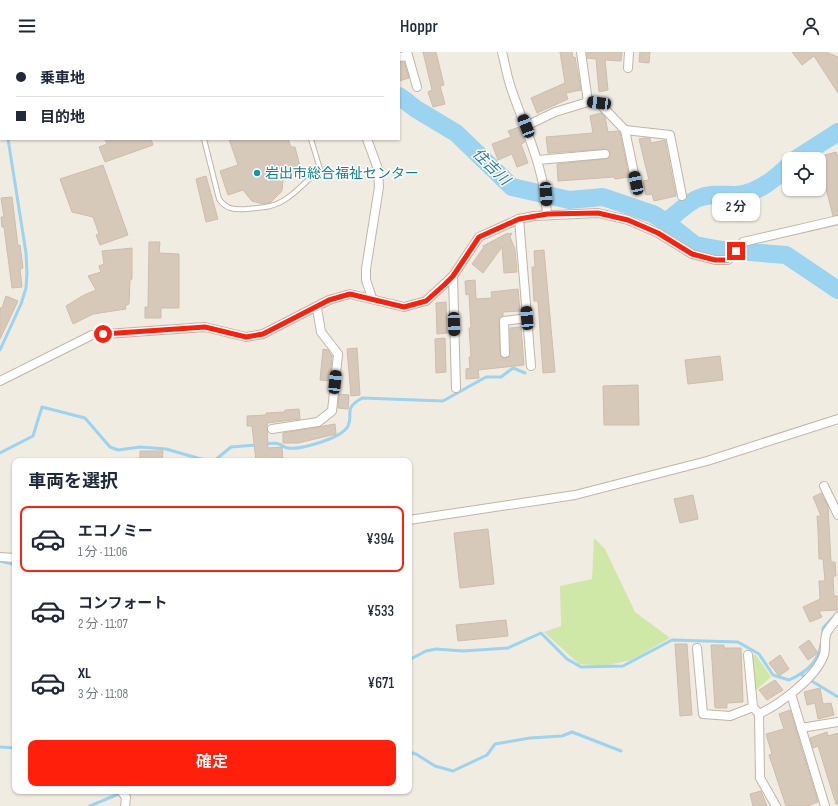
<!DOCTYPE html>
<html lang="ja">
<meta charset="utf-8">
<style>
body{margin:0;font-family:"Sofia Sans Condensed","Noto Sans JP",sans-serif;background:#f6f6f7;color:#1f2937;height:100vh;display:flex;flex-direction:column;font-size:15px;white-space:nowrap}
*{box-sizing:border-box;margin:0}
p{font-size:13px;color:#747a83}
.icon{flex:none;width:22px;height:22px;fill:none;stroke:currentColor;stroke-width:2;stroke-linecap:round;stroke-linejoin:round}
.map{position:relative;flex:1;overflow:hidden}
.panel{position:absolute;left:12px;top:406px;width:400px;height:336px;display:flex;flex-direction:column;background:#fff;border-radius:8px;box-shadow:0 1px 3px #0004}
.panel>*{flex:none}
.top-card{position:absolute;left:0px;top:0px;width:400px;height:88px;box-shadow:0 1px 3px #0004;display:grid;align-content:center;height:88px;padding:0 16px;background:#fff}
.tools{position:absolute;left:782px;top:100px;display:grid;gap:8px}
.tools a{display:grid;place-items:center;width:44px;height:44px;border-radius:8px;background:#fff;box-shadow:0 1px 3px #0004;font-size:20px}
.end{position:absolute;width:18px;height:18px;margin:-9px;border:5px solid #ff1f0b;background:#fff;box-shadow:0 0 0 2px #fff}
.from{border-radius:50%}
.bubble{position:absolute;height:28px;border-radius:8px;background:#fff;box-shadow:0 1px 3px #0004;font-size:13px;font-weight:600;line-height:28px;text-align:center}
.car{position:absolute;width:12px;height:24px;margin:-12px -6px;border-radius:5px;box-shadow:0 0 3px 1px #0007;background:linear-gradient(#222 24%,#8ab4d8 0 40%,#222 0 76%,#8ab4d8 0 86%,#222 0)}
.top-card b{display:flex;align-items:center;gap:14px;height:38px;font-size:15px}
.top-card b+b{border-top:1px solid #e0e1e3}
.top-card i{width:10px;height:10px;background:#1f2937}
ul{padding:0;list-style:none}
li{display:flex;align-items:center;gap:12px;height:66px;margin:0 8px 6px;padding:0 8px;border:2px solid transparent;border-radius:8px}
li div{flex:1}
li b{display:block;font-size:15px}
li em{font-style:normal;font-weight:600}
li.current{border-color:#ff1f0b}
li>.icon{width:36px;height:36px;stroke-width:1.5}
h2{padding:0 16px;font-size:18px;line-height:48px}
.action{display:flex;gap:8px;margin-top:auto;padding:8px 16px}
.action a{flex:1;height:46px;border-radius:8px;background:#ff1f0b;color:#fff;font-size:16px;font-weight:600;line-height:46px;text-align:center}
header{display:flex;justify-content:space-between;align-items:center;height:52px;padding:0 16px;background:#fff;font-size:18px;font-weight:600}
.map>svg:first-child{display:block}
.green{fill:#cfe8a8}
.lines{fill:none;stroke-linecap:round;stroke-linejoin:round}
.stream{stroke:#9ad4f1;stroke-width:3}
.river{stroke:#9ad4f1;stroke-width:18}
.building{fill:#d6c9ba;stroke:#cebdaa}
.lane-casing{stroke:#c0b5a7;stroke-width:6}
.street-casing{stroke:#c0b5a7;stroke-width:10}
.secondary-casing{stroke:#d3bd8f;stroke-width:14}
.lane{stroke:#fff;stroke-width:4}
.street{stroke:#fff;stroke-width:8}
.secondary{stroke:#ffebbe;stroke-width:12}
.route{stroke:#ff1f0b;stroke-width:5}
.culture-dot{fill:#0f9aa8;stroke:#fff;stroke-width:1.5}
.labels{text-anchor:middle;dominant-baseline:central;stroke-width:3;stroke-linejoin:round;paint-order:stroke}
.culture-label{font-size:14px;fill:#0d838f;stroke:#fff;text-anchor:start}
.water-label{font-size:15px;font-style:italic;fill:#297aa8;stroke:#fff}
</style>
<header><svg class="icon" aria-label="menu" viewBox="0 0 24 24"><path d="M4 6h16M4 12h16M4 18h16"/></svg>Hoppr<svg class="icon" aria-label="person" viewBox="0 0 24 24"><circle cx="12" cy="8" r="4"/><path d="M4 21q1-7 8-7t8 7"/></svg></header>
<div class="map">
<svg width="838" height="754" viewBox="0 0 838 754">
<rect width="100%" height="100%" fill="#f1ece1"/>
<g class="green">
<path d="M594 486 605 497 635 560 670 586 631 608 604 614 579 612 544 580 561 574 560 534 592 527Z"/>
<path d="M752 603H756L771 625 755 639Z"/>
</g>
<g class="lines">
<g class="stream">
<path d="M0 298 21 252 26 236 27 221 26 201 8 87"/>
<path d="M264 392C269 392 275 390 279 392 282 393 285 396 288 396 301 398 342 386 348 374 354 361 342 358 362 346L443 349 486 325H501L513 316 525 321"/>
<path d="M0 401 33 384 42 355 85 366 110 395 118 398 140 395 166 397 208 409"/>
<path d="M214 409 231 395 257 393"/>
<path d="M0 509 12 512 15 516"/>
<path d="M823 583V576L838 560"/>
<path d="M409 608 426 599 436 597 463 599 508 596 541 581 567 607 581 615 623 614 672 588 738 590 759 602 773 623 789 628C805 621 819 610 821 592"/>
<path d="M802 623 838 645"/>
<path d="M0 695 15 696"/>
<path d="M409 700 416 702 435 714 453 719 487 703 495 692 530 686 562 684 572 680 621 699"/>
<path d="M90 754 121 741"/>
</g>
<g class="river">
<path d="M326 0 329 1"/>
<path d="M399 44 416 57 456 81 512 135 569 148 603 145 653 162 666 170 695 193 722 198 786 203 838 238"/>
<path d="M796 107 838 80"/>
<path d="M666 170C675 163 689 149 699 146 711 141 724 143 736 143 757 142 775 127 789 113"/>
</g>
</g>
<g class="building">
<path d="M423 0H436L444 33 440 34 445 52 433 55 428 40 432 38Z"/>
<path d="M560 0H572L573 6 575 5 581 38 566 41 568 47 537 61 531 46 565 31Z"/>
<path d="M587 0H622L621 9 605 8 608 38 599 40 596 7 587 6Z"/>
<path d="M640 0H650L649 11 639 10Z"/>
<path d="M792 0H826L838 5V41L814 4 802 13Z"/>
<path d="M399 10H404L409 26 399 29Z"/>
<path d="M601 61 605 65 608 80 618 79 620 81 629 125 615 127 614 125 558 129 557 112 605 107 610 105V101L605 97 548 101 546 85 593 81 590 64Z"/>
<path d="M519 75 525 90 521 92 528 111 517 115 512 102 498 108 492 92 511 85 508 79Z"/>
<path d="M644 86H650L651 91 665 88 676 144 654 149 652 142 646 143 643 129 649 128 639 87Z"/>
<path d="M105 87H151L153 93 105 110 99 95 107 92Z"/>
<path d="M229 87H288L291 95H295L301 118 286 124 288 126 283 128 282 139 271 150 263 152 252 149 243 138 228 143 220 119 238 113Z"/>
<path d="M836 100 838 105V163L833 164 818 105Z"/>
<path d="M103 113 128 183 100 193 96 183 99 182 93 165 72 160 60 127Z"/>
<path d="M206 124 218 167 206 170 196 127Z"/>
<path d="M12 145 18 194 20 193 23 216 20 217 22 235 12 236 4 175H2L1 165H4L1 146Z"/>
<path d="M508 181 509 182 512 181 510 185 515 197 517 220 504 221 502 195 483 221 472 212 484 195 483 194Z"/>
<path d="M149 190H160L159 201 179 202V256H161V266H145V255H148Z"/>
<path d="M132 196V227L130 228 129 252 125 254 126 257 93 262 73 272 66 254 84 243 96 238 88 224 101 220 99 214 104 212 102 199Z"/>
<path d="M544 198 555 320 543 321 538 249H534L532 215H535L534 199Z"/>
<path d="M475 228 476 247 492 246 491 240 518 237 520 259 503 260V264L499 267 500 301 503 306 510 304V276L521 275 524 313 478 318 479 326 466 327V317L470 316 469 305H471L469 276H471L469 242 466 243 465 229Z"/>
<path d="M6 244 18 249 0 287V256H2Z"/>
<path d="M446 250 447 281 437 282 436 251Z"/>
<path d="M445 286 446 320 436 321 435 287Z"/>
<path d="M357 296 360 343 351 344 347 297Z"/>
<path d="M323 297 328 298 332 304 330 329 320 328Z"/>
<path d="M720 304 723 328 688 332 685 308Z"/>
<path d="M638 333 639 373H604L603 334Z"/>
<path d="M339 342 349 343 348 357 338 356Z"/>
<path d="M299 357 300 367 267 371 268 396 282 395 283 409H256L252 374H247V364L266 363V361L285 360V358Z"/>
<path d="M335 372 336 382 298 391H283V381Z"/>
<path d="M140 399H163L162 409H140Z"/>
<path d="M821 441 828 454 831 510H835L836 524H833L834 544H837V558L819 559 822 565 810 570 803 555 820 547 819 529H825L823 507H819L818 478 817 464H821L813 445Z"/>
<path d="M693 443 698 467 680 471 674 447Z"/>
<path d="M488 477 494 532 460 536 454 481Z"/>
<path d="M506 568 508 584 458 589 456 573Z"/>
<path d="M809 588 818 601 808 608 799 595Z"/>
<path d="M675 592H687L692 663 680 664Z"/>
<path d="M711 593H724V596H741L743 650 727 651V656H715Z"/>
<path d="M780 603 789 617 779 624 769 611Z"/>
<path d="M775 628 783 638 767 648 759 638Z"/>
<path d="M820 636 823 652 831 651 834 663 818 667 815 651 807 653 804 640Z"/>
<path d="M790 658 818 750 807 754H786L769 703 772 702 766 682 784 677 779 662Z"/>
<path d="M827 680 828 684 838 681V752H836L818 694 813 696 810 686Z"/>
<path d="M761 739 767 754H753L750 742Z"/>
</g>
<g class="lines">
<g class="lane-casing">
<g id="lane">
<path d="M168 0V1"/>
<path d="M204 87 219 147C226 157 234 158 246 157 254 156 263 156 270 154 289 150 306 129 320 117L311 87"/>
</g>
</g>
<g class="street-casing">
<g id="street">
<path d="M17 0V1"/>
<path d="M407 0 417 35"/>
<path d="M502 0C505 12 507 24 511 36 526 80 544 114 547 162"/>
<path d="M581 0 588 50"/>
<path d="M399 5 408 4"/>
<path d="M628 16 629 0"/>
<path d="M526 74 555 60 588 50 599 51 625 78 636 131"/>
<path d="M625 78 670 83 682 144"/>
<path d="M367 87 378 117 379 135 366 217V228L372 246"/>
<path d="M538 108 605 102"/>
<path d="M519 167 531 314"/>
<path d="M453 224 456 336"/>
<path d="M505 301 504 269 527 266"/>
<path d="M0 329 92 283 205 275 246 285 263 282 329 248 350 242 404 255 426 249 453 224 479 185 519 167 534 164 598 161 628 168 658 181 692 202 715 208H728L743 190 838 168"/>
<path d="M272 377 318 370 332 359 338 302 321 280 317 256"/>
<path d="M824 434 838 463"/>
<path d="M409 468 575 443 707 409 838 367"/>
<path d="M0 505 15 506"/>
<path d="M697 596 703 662 730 664 753 655"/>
<path d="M748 603 753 655 759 662 760 726 776 754"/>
<path d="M791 642 825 754"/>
<path d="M759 662C780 652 814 627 823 605 827 598 823 588 827 580 830 575 835 570 838 565"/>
<path d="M801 676 838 670"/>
<path d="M121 739 126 745 125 754"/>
</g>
</g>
<g class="secondary-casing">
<g id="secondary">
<path d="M142 1 145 0"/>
<path d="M0 66H1"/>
</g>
</g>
<use href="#lane" class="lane"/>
<use href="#street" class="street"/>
<use href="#secondary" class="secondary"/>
</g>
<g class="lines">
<path class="route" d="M103 282 205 275 246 285 263 282 329 248 350 242 404 255 426 249 444 233 453 224 479 185 519 167 547 162 598 161 628 168 658 181 692 202 715 208H728L736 199"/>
</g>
<circle class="culture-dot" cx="257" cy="121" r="4"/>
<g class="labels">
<g class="culture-label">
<text x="265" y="121">岩出市総合福祉センター</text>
</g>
<g class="water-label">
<text transform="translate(491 115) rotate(44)">住吉川</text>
</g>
</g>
</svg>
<div class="tools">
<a><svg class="icon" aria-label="locate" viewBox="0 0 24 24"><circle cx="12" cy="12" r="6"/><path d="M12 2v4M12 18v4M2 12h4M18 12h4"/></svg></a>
</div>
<i class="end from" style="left:103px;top:282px"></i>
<i class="end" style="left:736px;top:199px"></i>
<div class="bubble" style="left:712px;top:141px;width:48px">2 分</div>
<i class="car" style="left:599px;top:51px;rotate:277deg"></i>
<i class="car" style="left:526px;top:74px;rotate:339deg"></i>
<i class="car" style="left:636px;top:131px;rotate:348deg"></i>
<i class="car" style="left:546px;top:142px;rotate:176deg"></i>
<i class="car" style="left:527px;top:266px;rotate:355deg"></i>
<i class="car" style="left:454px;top:272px;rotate:178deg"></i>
<i class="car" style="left:335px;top:330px;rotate:6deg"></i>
<div class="top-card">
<b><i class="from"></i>乗車地</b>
<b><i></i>目的地</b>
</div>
<section class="panel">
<h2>車両を選択</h2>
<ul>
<li class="current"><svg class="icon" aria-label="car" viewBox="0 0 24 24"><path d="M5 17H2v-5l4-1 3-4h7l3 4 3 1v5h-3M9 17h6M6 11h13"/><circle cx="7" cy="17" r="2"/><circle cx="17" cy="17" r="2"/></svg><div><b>エコノミー</b><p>1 分 · 11:06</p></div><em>¥394</em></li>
<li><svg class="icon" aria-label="car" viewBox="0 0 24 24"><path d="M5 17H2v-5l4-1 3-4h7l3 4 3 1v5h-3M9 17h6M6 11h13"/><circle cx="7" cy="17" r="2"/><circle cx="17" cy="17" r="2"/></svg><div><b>コンフォート</b><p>2 分 · 11:07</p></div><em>¥533</em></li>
<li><svg class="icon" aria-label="car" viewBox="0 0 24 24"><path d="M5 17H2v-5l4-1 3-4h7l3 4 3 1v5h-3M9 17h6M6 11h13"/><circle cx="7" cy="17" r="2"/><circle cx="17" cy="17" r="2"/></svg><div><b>XL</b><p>3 分 · 11:08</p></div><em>¥671</em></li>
</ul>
<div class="action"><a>確定</a></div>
</section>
</div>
